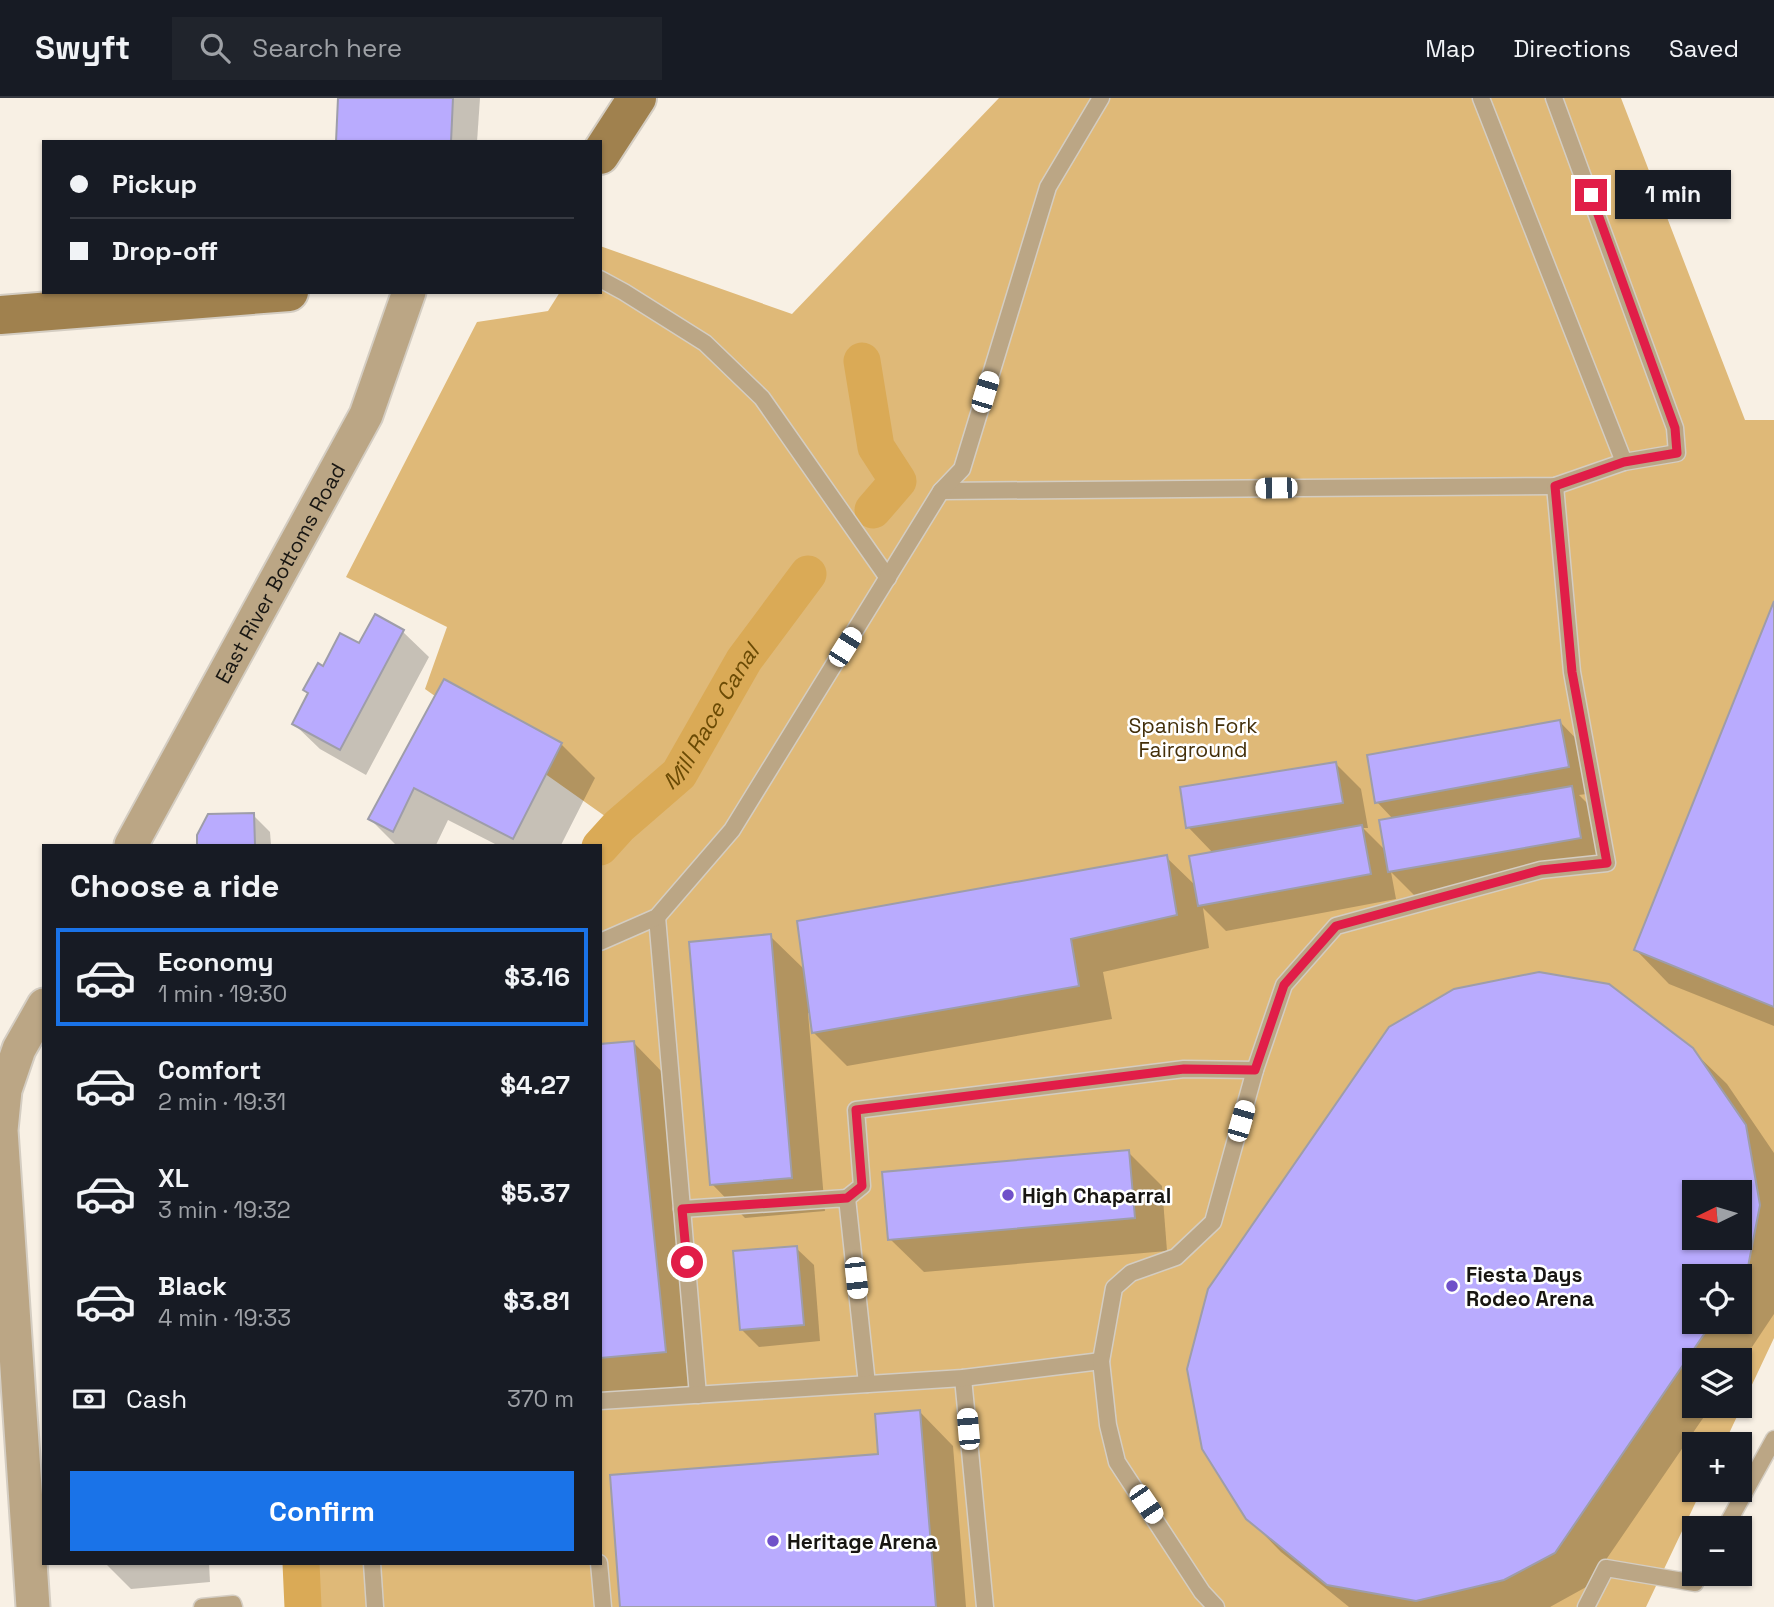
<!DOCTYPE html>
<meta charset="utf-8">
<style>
body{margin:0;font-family:"Space Grotesk",sans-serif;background:#20242c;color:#f1f3f6;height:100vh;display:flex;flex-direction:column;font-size:26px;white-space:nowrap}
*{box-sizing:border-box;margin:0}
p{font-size:23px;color:#9ea1a6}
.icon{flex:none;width:38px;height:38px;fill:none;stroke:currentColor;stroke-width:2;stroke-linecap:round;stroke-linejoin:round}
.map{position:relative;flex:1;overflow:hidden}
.sheet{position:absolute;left:42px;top:746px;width:560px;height:721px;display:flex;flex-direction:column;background:#171b24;border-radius:0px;box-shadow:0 2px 5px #0004}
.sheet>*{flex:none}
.guide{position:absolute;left:42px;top:42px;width:560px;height:154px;border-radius:0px;box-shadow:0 2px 5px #0004;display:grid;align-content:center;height:154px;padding:0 28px;background:#171b24}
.needle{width:46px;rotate:265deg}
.buttons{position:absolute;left:1682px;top:1082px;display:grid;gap:14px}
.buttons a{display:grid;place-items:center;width:70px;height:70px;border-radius:0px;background:#171b24;box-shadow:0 2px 5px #0004;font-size:35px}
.end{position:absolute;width:32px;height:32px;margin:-16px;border:9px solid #e11d48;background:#fff;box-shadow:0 0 0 4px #fff}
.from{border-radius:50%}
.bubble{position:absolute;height:49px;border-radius:0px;background:#171b24;box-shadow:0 2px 5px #0004;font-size:23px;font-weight:700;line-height:49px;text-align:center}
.car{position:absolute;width:21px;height:42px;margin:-21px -10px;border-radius:9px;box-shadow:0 0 5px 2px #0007;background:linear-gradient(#fff 24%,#345 0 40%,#fff 0 76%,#345 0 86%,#fff 0)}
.guide b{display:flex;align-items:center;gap:24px;height:66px;font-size:26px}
.guide b+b{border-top:2px solid #363941}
.guide i{width:18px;height:18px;background:#f1f3f6}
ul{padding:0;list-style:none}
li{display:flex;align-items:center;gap:21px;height:98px;margin:0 14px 10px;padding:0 14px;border:4px solid transparent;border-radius:0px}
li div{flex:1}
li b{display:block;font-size:26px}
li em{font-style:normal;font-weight:700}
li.current{border-color:#1a73e8}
li>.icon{width:63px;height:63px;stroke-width:1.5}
h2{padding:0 28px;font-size:32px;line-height:84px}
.pay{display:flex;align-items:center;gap:18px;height:77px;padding:0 28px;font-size:26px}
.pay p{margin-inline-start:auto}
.button{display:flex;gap:14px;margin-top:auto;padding:14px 28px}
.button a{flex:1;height:80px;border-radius:0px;background:#1a73e8;color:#fff;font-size:28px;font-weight:700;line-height:80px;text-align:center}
header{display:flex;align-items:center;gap:42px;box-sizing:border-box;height:98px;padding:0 35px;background:#171b24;border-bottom:2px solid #363941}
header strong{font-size:33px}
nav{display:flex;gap:38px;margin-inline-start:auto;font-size:24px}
.search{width:490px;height:63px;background:#20242c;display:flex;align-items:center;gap:18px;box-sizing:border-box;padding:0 24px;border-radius:0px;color:#9ea1a6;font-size:26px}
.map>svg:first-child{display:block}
.green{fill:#dfb978;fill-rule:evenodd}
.shadow{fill:#0003;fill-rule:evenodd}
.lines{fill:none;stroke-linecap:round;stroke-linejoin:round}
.canal{stroke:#daaa56;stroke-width:37}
.building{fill:#b9abfe;stroke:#9e9da9;stroke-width:2;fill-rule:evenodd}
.lane-casing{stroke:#d4cdc2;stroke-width:19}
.street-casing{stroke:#d4cdc2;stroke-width:37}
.secondary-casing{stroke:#d4cdc2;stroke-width:42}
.lane{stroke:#bba685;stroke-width:16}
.street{stroke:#bba685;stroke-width:33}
.secondary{stroke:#a0814e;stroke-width:38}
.route{stroke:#e11d48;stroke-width:9}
.poi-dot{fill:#6f50c9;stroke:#fff;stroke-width:2.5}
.labels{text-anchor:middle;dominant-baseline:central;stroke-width:5;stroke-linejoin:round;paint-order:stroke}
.street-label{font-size:21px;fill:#181612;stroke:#fff}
.park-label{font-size:21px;fill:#432f0a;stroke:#fff}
.poi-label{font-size:21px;font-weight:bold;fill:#181612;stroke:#fff;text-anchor:start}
.water-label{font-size:23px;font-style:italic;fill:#6b4b05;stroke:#fff}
</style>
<header>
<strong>Swyft</strong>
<div class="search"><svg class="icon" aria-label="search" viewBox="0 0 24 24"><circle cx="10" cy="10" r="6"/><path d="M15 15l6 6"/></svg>Search here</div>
<nav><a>Map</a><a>Directions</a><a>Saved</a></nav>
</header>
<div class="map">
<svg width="1774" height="1509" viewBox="0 0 1774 1509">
<rect width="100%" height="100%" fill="#f8f0e4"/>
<path class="green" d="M999 0H1621L1745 322H1774V1240L1724 1346H1694V1391H1702L1646 1509H303L301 1465H600V749L619 728 425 591 447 529 346 479 477 224 548 213 560 194H600V148L792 216ZM1694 1094H1740V1139H1694ZM1694 1178H1740V1223H1694ZM1694 1262H1740V1307H1694Z"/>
<g class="shadow">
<path d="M340 0H480L477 44H338Z"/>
<path d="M1774 508V928L1669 886 1636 852Z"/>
<path d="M403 534 429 559 366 677 320 651 294 626 310 597 305 592 324 570 360 548Z"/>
<path d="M445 584 561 646 595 680 561 747H497L448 722 436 747H396L370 721Z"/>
<path d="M1560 624 1585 650 1594 695 1579 697 1597 715 1606 766 1416 799 1391 774 1396 801 1226 833 1203 810 1209 850 1103 874 1112 921 847 968 813 934 811 915H808L825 1113 745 1120 712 1086 770 838 806 873 1166 759 1197 789 1214 756 1188 729 1336 666 1361 691 1368 730H1363L1387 754 1393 721 1377 704Z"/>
<path d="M253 717 270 734 271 747H199V738Z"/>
<path d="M634 945 667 979 698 1287 600 1296V948Z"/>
<path d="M1692 952 1727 986 1774 1055V1216L1740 1267V1262H1694V1307H1712L1588 1488 1550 1509H1349L1281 1454 1247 1419ZM1694 1094H1740V1139H1694ZM1694 1178H1740V1223H1694Z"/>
<path d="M1128 1054 1162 1088 1167 1153 924 1174 890 1141Z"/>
<path d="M796 1150 814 1167 820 1243 759 1249 742 1232Z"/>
<path d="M920 1314 953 1348 966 1509H622L880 1358Z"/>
<path d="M105 1465H209L210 1484 131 1491Z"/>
</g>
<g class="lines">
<g class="canal">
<path d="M862 263 876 349 898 383 873 412"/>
<path id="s1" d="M600 749 619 728 679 676 744 562 808 476"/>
<path d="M301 1465 303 1509"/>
</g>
</g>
<g class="building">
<path d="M338 0H453L451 44H336Z"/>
<path d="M1774 503V909L1634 852Z"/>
<path d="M375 516 404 532 340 652 292 626 308 595 303 592 318 565 323 568 340 535 359 545Z"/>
<path d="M444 581 562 645 513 741 414 690 393 734 368 721Z"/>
<path d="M1560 622 1569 669 1375 705 1367 657Z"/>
<path d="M1336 664 1343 705 1186 730 1180 689Z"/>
<path d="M1572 688 1581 740 1388 774 1379 722Z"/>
<path d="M254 715 255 747H197V737L208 716Z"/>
<path d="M1362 727 1371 776 1198 808 1189 758Z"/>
<path d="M1167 757 1177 817 1071 841 1079 888 812 935 797 823Z"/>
<path d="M771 836 792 1080 710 1087 689 844Z"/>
<path d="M1539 874 1609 886 1693 950 1746 1027 1760 1107 1747 1174 1740 1184V1178H1694V1223H1713L1555 1455 1504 1482 1416 1503 1327 1487 1246 1421 1202 1351 1187 1271 1208 1191 1389 929 1454 891ZM1694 1094H1740V1139H1694Z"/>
<path d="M634 943 666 1254 600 1260V946Z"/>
<path d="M1129 1052 1135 1120 888 1142 882 1074Z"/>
<path d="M797 1148 804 1227 740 1232 733 1153Z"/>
<path d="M920 1312 936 1509H620L610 1377 878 1356 875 1316Z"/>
</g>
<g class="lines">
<g class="lane-casing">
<g id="lane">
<path d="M1554 0 1675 330 1677 355 1624 364"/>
<path d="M600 181 624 194 705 245 762 300 888 480"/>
<path d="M941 393 1555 388 1624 364 1481 0"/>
<path d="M657 819 698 1297"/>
<path d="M600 844 657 819 732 732 941 393 962 371 1048 89 1101 0"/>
<path d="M847 1100 862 1088 856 1012 1184 971 1255 972"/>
<path d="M682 1111 847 1100 867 1286"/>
<path d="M963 1280 985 1509"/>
<path d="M600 1303 963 1280 1101 1263"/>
<path d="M1725 1430 1774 1341"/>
<path d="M372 1465 375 1509"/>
<path d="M599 1465 603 1509"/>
<path d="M202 1509 233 1506 234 1509"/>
<path d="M1216 1509 1202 1494 1117 1364 1108 1327 1101 1263 1114 1190 1131 1175 1176 1159 1213 1124 1255 972 1284 887 1336 828 1541 772 1607 765 1572 574 1555 388"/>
<path d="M1586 1509 1606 1470 1695 1485 1700 1475"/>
</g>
</g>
<g class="street-casing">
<g id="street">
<path id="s2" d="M131 747 366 317 409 194"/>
<path d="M33 1509 1 1032 5 992 19 951 44 907"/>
</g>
</g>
<g class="secondary-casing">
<g id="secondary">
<path d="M600 57 637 0"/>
<path d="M0 217 289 194"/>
</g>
</g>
<use href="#lane" class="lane"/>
<use href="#street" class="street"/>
<use href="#secondary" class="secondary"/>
</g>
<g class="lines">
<path class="route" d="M687 1164 682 1111 847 1100 862 1088 856 1012 1184 971 1255 972 1284 887 1336 828 1541 772 1607 765 1572 574 1555 388 1624 364 1677 355 1675 330 1591 97"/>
</g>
<g class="poi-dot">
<circle cx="1008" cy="1097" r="7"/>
<circle cx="1452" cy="1188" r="7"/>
<circle cx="773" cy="1443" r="7"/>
</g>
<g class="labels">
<g class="street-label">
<text stroke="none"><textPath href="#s2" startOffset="310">East River Bottoms Road</textPath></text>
</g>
<g class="park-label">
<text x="1193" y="627">Spanish Fork<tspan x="1193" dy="24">Fairground</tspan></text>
</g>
<g class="poi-label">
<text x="1022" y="1097">High Chaparral</text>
<text x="1466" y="1176">Fiesta Days<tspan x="1466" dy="24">Rodeo Arena</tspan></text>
<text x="787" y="1443">Heritage Arena</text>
</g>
<g class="water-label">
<text stroke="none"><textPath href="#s1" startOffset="173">Mill Race Canal</textPath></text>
</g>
</g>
</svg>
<div class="buttons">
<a><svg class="needle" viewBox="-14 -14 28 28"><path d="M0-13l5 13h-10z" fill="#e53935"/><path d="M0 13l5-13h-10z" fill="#9ea1a6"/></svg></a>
<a><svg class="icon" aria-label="locate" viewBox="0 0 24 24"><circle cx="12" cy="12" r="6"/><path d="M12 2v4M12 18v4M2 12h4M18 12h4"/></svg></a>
<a><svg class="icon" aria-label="layers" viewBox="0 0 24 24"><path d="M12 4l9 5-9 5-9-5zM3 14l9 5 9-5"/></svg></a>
<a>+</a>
<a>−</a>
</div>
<i class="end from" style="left:687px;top:1164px"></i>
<i class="end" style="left:1591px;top:97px"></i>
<div class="bubble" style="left:1615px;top:72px;width:116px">1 min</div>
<i class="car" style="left:985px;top:294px;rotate:17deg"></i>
<i class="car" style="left:1276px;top:390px;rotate:269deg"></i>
<i class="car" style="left:845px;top:549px;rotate:32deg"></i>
<i class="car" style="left:1241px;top:1023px;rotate:16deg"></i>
<i class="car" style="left:856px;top:1180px;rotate:174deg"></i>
<i class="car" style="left:968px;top:1331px;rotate:355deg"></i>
<i class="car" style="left:1146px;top:1406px;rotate:146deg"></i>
<div class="guide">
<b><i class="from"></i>Pickup</b>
<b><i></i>Drop-off</b>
</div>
<section class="sheet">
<h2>Choose a ride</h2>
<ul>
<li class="current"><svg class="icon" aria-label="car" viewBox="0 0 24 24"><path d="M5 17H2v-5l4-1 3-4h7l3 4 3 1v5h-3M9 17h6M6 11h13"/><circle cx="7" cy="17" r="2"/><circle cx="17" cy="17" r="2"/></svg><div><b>Economy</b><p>1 min · 19:30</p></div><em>$3.16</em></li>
<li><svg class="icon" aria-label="car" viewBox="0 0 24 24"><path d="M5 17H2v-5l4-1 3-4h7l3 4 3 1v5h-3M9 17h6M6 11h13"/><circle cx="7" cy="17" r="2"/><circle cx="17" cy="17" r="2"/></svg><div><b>Comfort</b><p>2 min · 19:31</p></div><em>$4.27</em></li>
<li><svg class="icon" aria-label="car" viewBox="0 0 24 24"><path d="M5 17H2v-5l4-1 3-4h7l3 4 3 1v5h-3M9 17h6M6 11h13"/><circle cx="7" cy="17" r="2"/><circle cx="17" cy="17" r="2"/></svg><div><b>XL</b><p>3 min · 19:32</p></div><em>$5.37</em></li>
<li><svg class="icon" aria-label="car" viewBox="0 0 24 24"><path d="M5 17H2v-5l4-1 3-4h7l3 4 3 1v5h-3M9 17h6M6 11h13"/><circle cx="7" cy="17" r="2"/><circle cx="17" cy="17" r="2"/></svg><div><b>Black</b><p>4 min · 19:33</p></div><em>$3.81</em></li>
</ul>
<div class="pay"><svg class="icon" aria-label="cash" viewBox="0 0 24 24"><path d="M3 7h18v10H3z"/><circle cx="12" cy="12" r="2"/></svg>Cash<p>370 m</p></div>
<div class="button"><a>Confirm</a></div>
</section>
</div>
